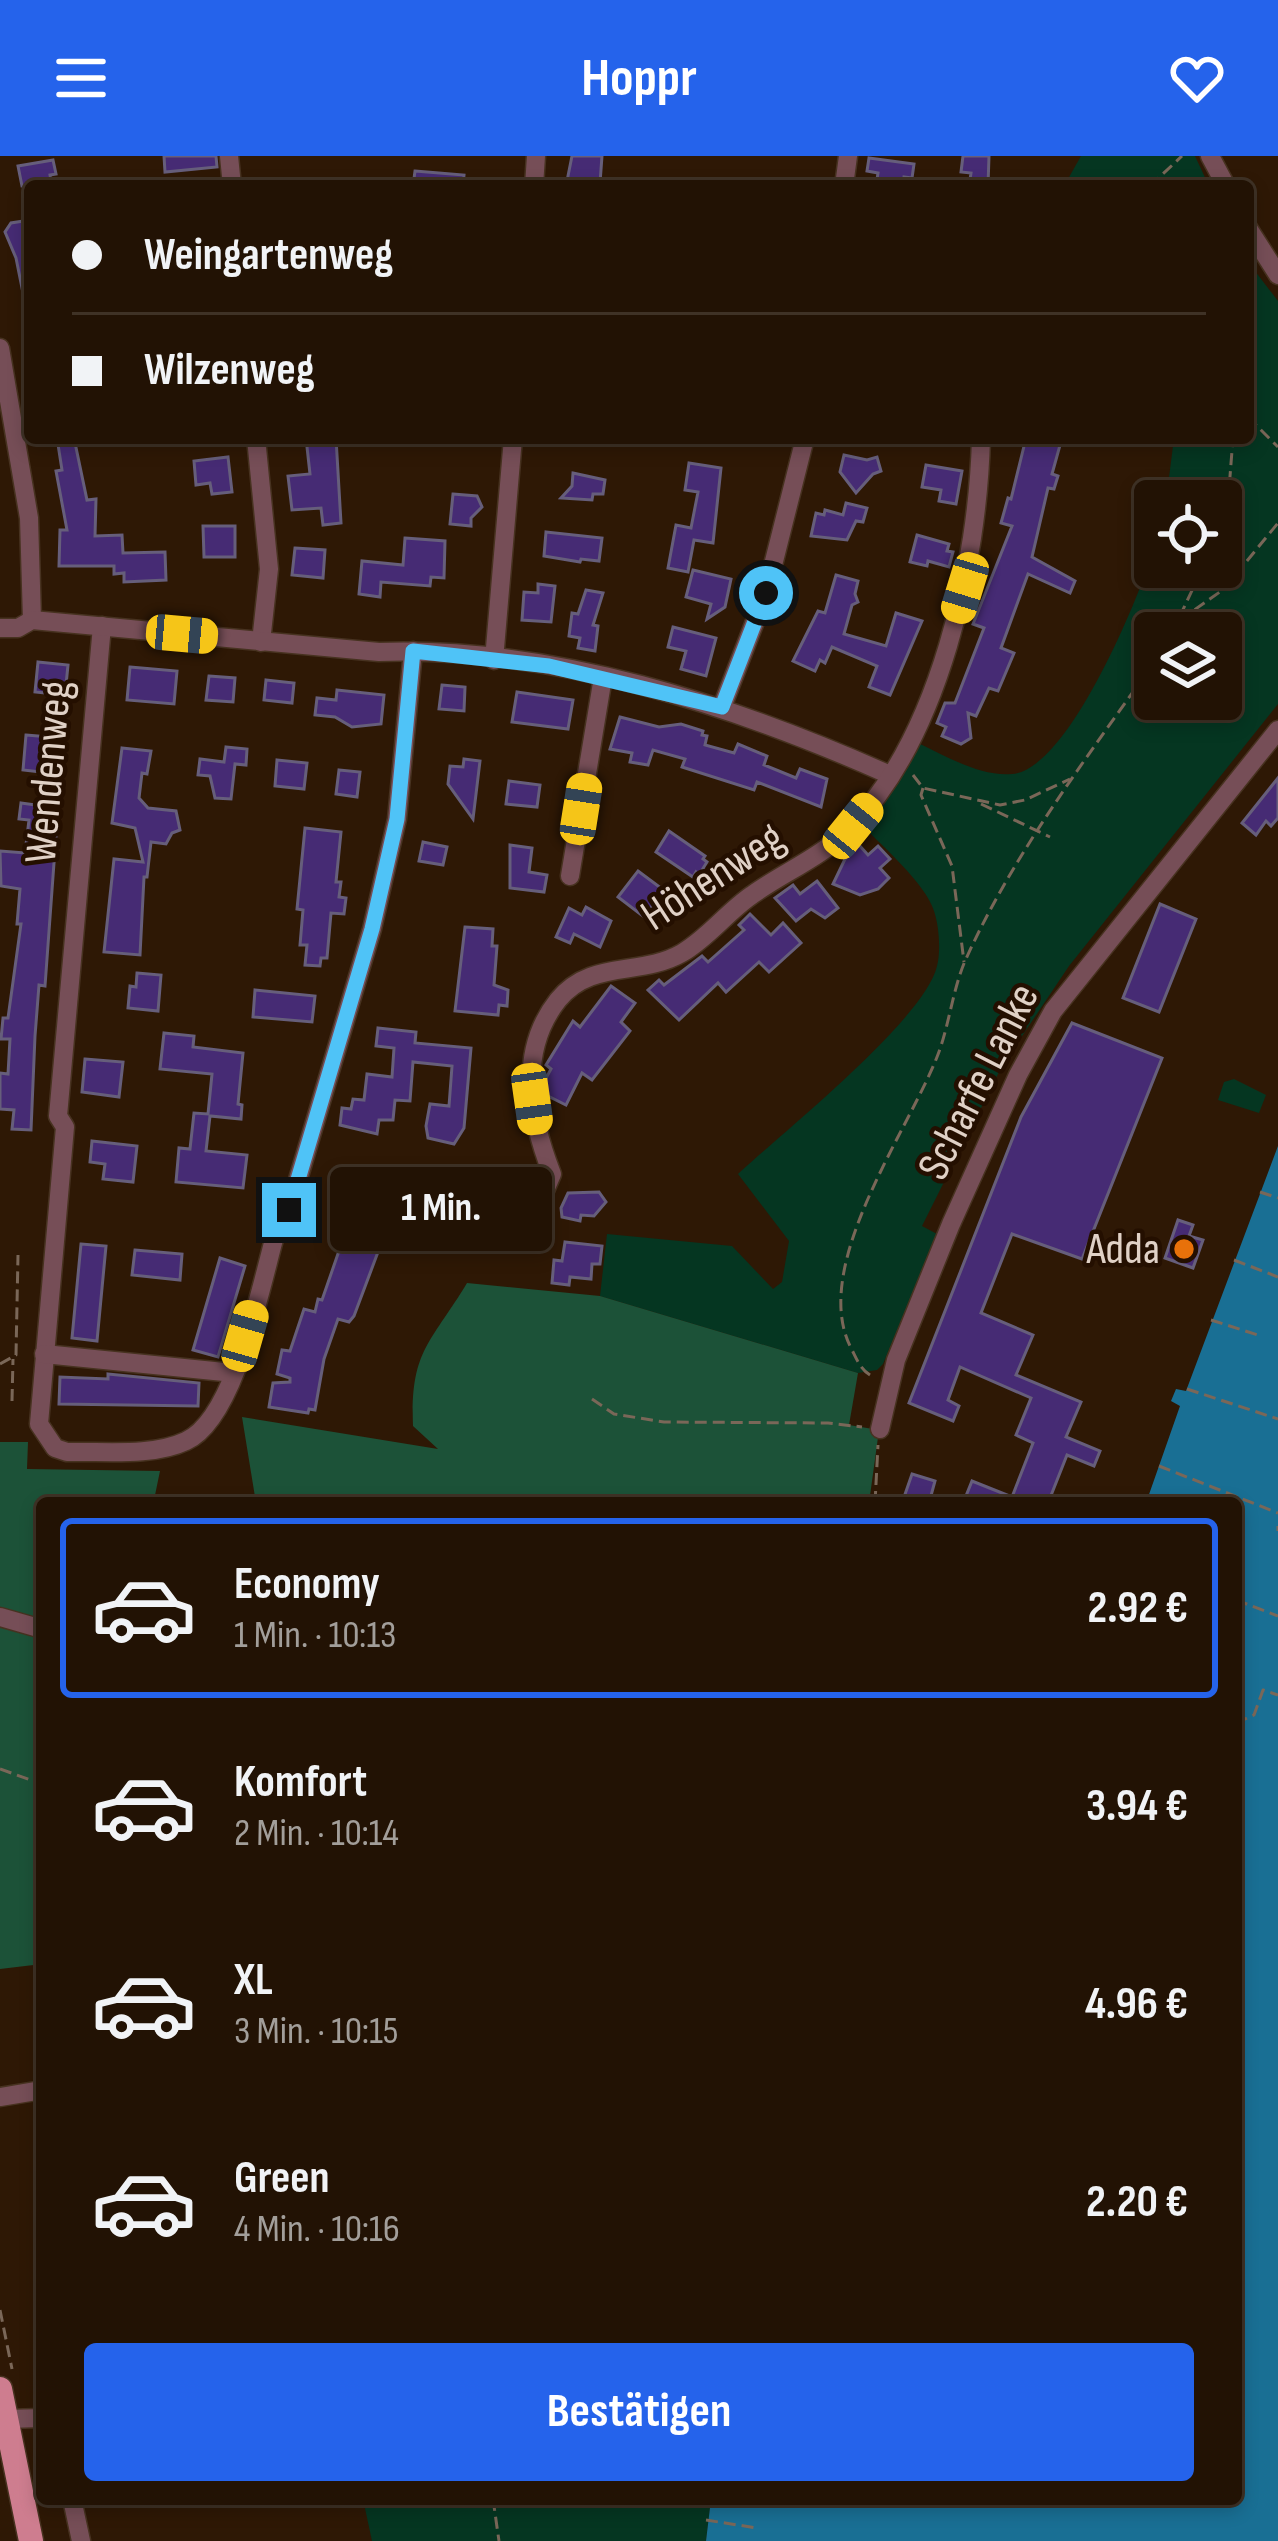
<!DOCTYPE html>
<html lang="de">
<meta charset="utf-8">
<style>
body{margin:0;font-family:"Sofia Sans Condensed",sans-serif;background:#2a1b0e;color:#f1f3f6;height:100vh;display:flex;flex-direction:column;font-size:45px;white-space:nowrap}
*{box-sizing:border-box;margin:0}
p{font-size:39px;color:#a29e9a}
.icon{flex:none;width:66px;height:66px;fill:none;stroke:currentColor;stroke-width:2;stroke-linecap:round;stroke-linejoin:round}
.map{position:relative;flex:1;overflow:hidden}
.drawer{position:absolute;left:36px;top:1341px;width:1206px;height:1008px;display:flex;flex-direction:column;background:#221204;border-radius:12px;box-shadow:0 6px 18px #0003,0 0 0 3px #3f3226}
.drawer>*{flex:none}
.guide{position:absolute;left:24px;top:24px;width:1230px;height:264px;border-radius:12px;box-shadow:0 6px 18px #0003,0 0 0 3px #3f3226;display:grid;align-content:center;height:264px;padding:0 48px;background:#221204}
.fabs{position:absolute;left:1134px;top:324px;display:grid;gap:24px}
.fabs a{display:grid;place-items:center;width:108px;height:108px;border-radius:12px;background:#221204;box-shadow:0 6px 18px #0003,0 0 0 3px #3f3226;font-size:60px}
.end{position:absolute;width:54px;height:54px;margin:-27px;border:15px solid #4fc3f7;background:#111;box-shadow:0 0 0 6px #111}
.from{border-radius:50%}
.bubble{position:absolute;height:84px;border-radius:12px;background:#221204;box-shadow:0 6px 18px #0003,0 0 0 3px #3f3226;font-size:39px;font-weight:700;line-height:84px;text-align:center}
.car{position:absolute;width:36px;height:72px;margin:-36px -18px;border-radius:15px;box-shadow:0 0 9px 3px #0007;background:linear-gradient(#f5c518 24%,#345 0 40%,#f5c518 0 76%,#345 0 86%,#f5c518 0)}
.guide b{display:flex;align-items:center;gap:42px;height:114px;font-size:45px}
.guide b+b{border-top:3px solid #3f3226}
.guide i{width:30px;height:30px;background:#f1f3f6}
ul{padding:21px 0 0;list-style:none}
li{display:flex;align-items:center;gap:36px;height:180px;margin:0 24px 18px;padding:0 24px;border:6px solid transparent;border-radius:12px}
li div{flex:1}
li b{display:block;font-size:45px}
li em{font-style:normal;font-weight:700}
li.active{border-color:#2563eb}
li>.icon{width:108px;height:108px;stroke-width:1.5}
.cta{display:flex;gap:24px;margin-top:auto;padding:24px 48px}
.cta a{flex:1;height:138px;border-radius:12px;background:#2563eb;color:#fff;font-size:48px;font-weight:700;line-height:138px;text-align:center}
header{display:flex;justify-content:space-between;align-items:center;height:156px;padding:0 48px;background:#2563eb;color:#fff;font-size:54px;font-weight:700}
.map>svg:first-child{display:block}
.green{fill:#053621;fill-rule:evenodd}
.forest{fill:#1c5238}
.water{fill:#196f94}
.building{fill:#462b74;stroke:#665e7b;stroke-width:3}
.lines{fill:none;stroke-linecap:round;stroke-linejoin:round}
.minor-casing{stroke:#473220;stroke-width:21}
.major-casing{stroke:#473220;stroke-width:27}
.path{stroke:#7a6758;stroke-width:3;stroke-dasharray:12 6;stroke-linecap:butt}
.minor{stroke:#764e57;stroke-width:18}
.major{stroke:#ce7d8f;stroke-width:24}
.route{stroke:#4fc3f7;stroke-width:15}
.food-dot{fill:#e8710a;stroke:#240f00;stroke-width:4.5}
.labels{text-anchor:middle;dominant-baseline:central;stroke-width:9;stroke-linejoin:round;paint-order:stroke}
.street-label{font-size:45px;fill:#e0d1c6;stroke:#240f00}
.poi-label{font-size:45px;fill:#e0d1c6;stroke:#240f00;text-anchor:end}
</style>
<header><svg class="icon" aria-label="menu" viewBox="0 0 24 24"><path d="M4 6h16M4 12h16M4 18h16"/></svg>Hoppr<svg class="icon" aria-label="heart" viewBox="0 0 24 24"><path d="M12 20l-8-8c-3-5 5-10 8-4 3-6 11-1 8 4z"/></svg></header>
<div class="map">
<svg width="1278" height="2385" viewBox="0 0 1278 2385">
<rect width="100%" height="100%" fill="#2e1805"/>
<g class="green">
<path d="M1081 0H1195L1209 30H1064Z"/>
<path d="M1248 106 1278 145V548L1069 810 1002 910 922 1070 937 1078 883 1208 877 1214 858 1217 600 1140 607 1078 732 1090 773 1133 782 1126 789 1085 738 1018C782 977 925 863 937 810 941 795 939 770 934 755 926 728 882 690 862 669L916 586C944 599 980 621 1012 618 1069 614 1140 439 1155 390V411H1221V345H1166L1174 282H1248ZM1155 477H1221V543H1155Z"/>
<path d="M1234 923 1266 939 1259 957 1218 944 1224 926Z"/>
<path d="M363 2343H711L706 2385H372Z"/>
</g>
<g class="forest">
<path d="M467 1127 600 1140 858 1217 849 1269 879 1274 869 1347H256L242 1261 438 1293 413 1270C410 1194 431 1187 467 1127Z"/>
<path d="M0 1286H28L27 1313 160 1315 154 1344 150 1347H42V1808L0 1813Z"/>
</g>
<path class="water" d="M1278 990V2385H706L711 2343H1236V1347H1146L1180 1250 1171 1245 1176 1233 1186 1235Z"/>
<g class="building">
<path d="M164 0H216L217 11 165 16Z"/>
<path d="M572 0H602L600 27 566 30Z"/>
<path d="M963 0H989L988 30H969L971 17 961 16Z"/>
<path d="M869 2 914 8 912 22 904 21 903 30H876L878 17 867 15Z"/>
<path d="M53 4 56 18 50 19 52 30H22L18 10Z"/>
<path d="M415 15 464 19 463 30H413Z"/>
<path d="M30 64V137H23L16 102 5 76 11 67Z"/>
<path d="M57 282H74L87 344 96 343 95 380 122 379 123 397 165 396 166 424 124 426V417L114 418V410H59L60 374H67L56 315 62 314Z"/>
<path d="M306 282H336L341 367 323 369 321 352 292 354 288 320 310 318Z"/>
<path d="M1026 282H1062L1052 318 1058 320 1054 333 1048 332 1032 401 1075 425 1070 437 1028 418 1001 492 1014 497 998 535 989 532 976 560 968 557 971 582 961 588 942 580 946 571 937 567 945 547H955L984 472 973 468 1012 370 1001 367 1008 342 1011 343Z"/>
<path d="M844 299 867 304 877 301 881 315 873 318 856 337 840 316Z"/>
<path d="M228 301 232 336 212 338 210 327 196 329 194 305Z"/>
<path d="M689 307 721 312 713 387 694 384 688 416 668 412 676 369 691 372 698 336 685 334Z"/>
<path d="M926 309 962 315 956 348 939 345 941 334 922 331Z"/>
<path d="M573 317 605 324 603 338H593L592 344 561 342 572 330Z"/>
<path d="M453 338 477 340 482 351 471 362V370L450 368Z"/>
<path d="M846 347 867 352 863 366 856 365 847 384 811 380 816 357 824 359 825 354 843 359Z"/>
<path d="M203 370H235V401H204Z"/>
<path d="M546 376 602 382 599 405 581 403 580 406 544 400Z"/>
<path d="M917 379 949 388 947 395 953 396 949 411 928 405 927 410 910 406Z"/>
<path d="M405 382 445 385 444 422 431 421 430 430 381 426 380 441 359 438 362 405 403 409Z"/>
<path d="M295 392 325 394 323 422 292 419Z"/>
<path d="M693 414 731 423 725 451 707 463 711 448 686 441Z"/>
<path d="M836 419 858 425 855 438 858 446 852 449 844 478 886 490 896 457 922 465 890 539 869 531 877 510 832 491 825 507 820 504 815 515 793 505 818 455 825 457Z"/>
<path d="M538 428 555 430 551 466 522 464 524 436 538 437Z"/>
<path d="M586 434 603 437 593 469 598 470 595 495 578 492 580 482 569 480 572 457 578 458Z"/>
<path d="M673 471 716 482 706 520 681 513 686 495 668 491Z"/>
<path d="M38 506 68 509 65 539 35 536Z"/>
<path d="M130 511 177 515 174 548 127 544Z"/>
<path d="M209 520 235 522 233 546 206 544Z"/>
<path d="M266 524 294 527 292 547 264 544Z"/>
<path d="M442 529 465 531 464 555 439 553Z"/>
<path d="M337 534 384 539 381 568 352 571 335 561 315 559 317 542 336 544Z"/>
<path d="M517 536 573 544 568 573 512 566Z"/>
<path d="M620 561 659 571 681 568 703 575 702 579 707 580 705 589 734 597 738 588 767 600 764 609 796 622 800 613 827 623 821 651 757 626 754 634 682 611 685 603 653 594 648 609 630 606 632 597 610 593Z"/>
<path d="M26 579 63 582 59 618 23 614Z"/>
<path d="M226 591 247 593 246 609 235 608 231 643 215 642 210 620 198 619 200 603 224 606Z"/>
<path d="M122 592 151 595 147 618 142 617 139 642 148 652 176 655 180 674 172 677 166 688 151 686 147 721H144L140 799 104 796 114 703 143 706 135 672 112 667Z"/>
<path d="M464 603 480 605 473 663 448 628 450 610 463 611Z"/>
<path d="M277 604 307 607 304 633 275 630Z"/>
<path d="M339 614 360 616 357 641 336 638Z"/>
<path d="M1278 622V662L1271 670 1266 665 1256 679 1242 667Z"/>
<path d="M509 625 540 629 537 651 506 648Z"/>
<path d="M21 647 58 652 45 830 39 829 35 880 31 974 12 973 14 954 0 953V917L8 918 10 883H1L3 862H8L21 768H17L20 733 1 730 0 695 25 697 29 664 19 663Z"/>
<path d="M305 672 341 676 336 726H341L339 741 346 742 344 758 331 757 327 802H321L320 810 305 809 307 789H300L303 754 297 753Z"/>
<path d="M669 675 705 700 703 703 707 706 699 719 696 716 693 721 656 696Z"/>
<path d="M423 686 447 691 443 709 419 705Z"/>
<path d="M510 689 532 692 529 716 547 719 544 736 510 732Z"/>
<path d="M859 689 868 699 878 690 890 703 880 712 889 722 878 733 860 739 833 728 846 701Z"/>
<path d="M638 715 673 741 664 753 655 746 644 761 618 741Z"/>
<path d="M817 725 838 752 825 762 811 753 796 765 775 742 793 729 800 738Z"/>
<path d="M1160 748 1196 763 1159 856 1123 842Z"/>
<path d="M586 751 611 765 600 791 574 778 570 787 556 781 569 752 582 759Z"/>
<path d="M750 758 771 779 783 767 801 787 769 816 759 806 726 836 718 827 679 864 648 834 659 824 664 829 702 800 708 806 744 774 739 769Z"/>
<path d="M465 771 493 773 492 790H497L494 829 508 834 507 850 499 849 498 859 455 855Z"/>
<path d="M137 817 161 819 158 855 128 852 130 830 136 831Z"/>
<path d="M611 830 635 847 621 866 630 875 592 924 582 917 566 949 546 939 545 924 551 913 546 909 573 865 580 871Z"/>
<path d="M255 834 315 840 312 866 253 861Z"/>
<path d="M1072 867 1162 902 1082 1103 1012 1078 981 1157 1033 1179 1016 1219 1081 1246 1066 1281 1100 1295 1094 1310 1067 1299 1048 1347H985L966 1340 972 1325 1012 1341 1033 1287 1016 1279 1031 1242 960 1211 948 1244 959 1250 953 1265 909 1247 1021 961Z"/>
<path d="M378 872 416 876 415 887 471 892 464 972 454 988 428 982 426 970 430 948 449 950 452 910 413 906 410 945 395 944 393 964H379L377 978 340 969 342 952 351 953 353 943 364 944 367 918 392 921 394 892 376 890Z"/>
<path d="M164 877 194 880 193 891 243 897 238 948 242 949 241 963 210 960 206 995 247 999 243 1032 176 1026 179 992 190 993 194 957 208 958 212 918 160 913Z"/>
<path d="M85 903 123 906 119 941 82 936Z"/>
<path d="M92 985 137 990 133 1026 103 1023 105 1008 90 1006Z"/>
<path d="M367 1014 405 1024 393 1075 390 1073 381 1088 354 1160 349 1166 338 1163 324 1203 315 1254 309 1253 308 1257 269 1251 273 1227 290 1226V1222L277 1218 282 1194 290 1195 304 1153 315 1156 318 1143 322 1144Z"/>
<path d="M599 1036 606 1046 594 1060 581 1059 580 1065 562 1061 561 1052 568 1037Z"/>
<path d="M501 1049V1054L519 1053 524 1085 503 1087V1081L487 1082 483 1077V1050Z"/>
<path d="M1178 1064 1193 1069 1189 1080 1203 1084 1193 1112 1165 1102Z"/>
<path d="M565 1086 602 1090 600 1108H592L591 1123 570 1121 569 1129 552 1127 554 1104 562 1105Z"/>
<path d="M81 1088 106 1090 97 1185 72 1182Z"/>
<path d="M135 1094 182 1098 180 1124 132 1119Z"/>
<path d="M220 1102 245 1110 218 1201 193 1194Z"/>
<path d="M108 1218 199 1227 198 1250 59 1248 60 1221 108 1223Z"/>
<path d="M912 1318 935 1325 929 1347H902Z"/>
</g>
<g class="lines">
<g class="minor-casing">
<g id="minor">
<path d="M229 0 232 30"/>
<path d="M1210 0 1226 30"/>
<path d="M534 30 536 0"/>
<path d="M844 30 848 0"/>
<path d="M1248 72 1278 119"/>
<path d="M0 192 29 362 32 464"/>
<path d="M256 282 269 413 261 486"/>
<path d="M102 470 58 960 65 971 39 1268 55 1292 67 1296C104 1295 152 1301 186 1285 237 1262 262 1122 278 1069L289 1054 372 773 397 663 413 495"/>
<path d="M0 472H18L32 464 379 496C553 490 733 549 890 619"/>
<path d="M494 504 513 282"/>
<path d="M722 551 766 437 805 282"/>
<path d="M570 720 603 521"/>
<path d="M540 1046 552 1018C530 962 517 896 558 844 591 803 640 821 682 797 708 782 727 756 752 739 784 716 822 701 850 672 940 581 978 406 981 282"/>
<path d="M44 1198 234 1217"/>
<path d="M880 1273 896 1204 951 1068 1018 919 1053 855 1278 574"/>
<path d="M0 1461 42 1473"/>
<path d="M0 1941 42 1934"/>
<path d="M6 2263 42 2262"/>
<path d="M72 2343 81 2385"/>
</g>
</g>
<g class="major-casing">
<path id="major" d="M0 2233 31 2385"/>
</g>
<g class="path">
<path d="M1150 30 1182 0"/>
<path d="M1248 261 1278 291"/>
<path d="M1221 362 1229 333 1233 282"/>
<path d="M1180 464 1224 433 1278 367"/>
<path d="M1172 477 1203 411"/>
<path d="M913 619 923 632 1000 649 1025 644 1070 623"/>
<path d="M923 632 921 639 952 710 964 806"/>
<path d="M981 648 1050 681"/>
<path d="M1260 1036 1278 1042"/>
<path d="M1234 1104 1278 1121"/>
<path d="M1211 1164 1261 1180"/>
<path d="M0 1208 16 1199 18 1099"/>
<path d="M870 1219C859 1212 856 1201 850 1190 811 1109 907 977 937 901 949 871 952 836 965 805 1013 698 1088 600 1155 505"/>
<path d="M1187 1233 1278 1263"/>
<path d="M592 1243 614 1258 664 1266 828 1267 862 1271"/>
<path d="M12 1245 13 1203"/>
<path d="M1159 1310 1278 1357"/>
<path d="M875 1347 878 1289"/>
<path d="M1278 1370V1375"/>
<path d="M1236 1444 1278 1460"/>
<path d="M1236 1567 1254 1559 1263 1534 1278 1539"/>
<path d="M0 1613 42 1628"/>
<path d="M0 2154 12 2213"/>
<path d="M493 2343 499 2385"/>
<path d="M706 2364 757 2372"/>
</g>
<use href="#minor" class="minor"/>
<use href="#major" class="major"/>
</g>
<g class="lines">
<path class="route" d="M289 1054 372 773 397 663 413 495 549 510 722 551 766 437"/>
</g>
<circle class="food-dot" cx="1184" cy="1093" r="12"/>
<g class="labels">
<g class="street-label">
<text transform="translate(49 616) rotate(-85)">Wendenweg</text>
<text transform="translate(713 721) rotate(-33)">Höhenweg</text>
<text transform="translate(979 926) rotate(-63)">Scharfe Lanke</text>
</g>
<g class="poi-label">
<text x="1160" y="1093">Adda</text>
</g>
</g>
</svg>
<div class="fabs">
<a><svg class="icon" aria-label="locate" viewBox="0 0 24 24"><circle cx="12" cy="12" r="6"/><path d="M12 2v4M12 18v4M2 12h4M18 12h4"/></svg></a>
<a><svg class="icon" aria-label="layers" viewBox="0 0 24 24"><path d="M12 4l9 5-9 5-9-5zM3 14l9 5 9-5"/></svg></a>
</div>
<i class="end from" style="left:766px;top:437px"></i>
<i class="end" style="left:289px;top:1054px"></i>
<div class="bubble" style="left:330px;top:1011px;width:222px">1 Min.</div>
<i class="car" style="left:965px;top:432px;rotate:197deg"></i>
<i class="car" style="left:182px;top:478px;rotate:95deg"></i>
<i class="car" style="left:581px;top:653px;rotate:9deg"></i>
<i class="car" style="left:853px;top:670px;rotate:39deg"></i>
<i class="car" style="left:532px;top:943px;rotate:172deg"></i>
<i class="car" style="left:245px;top:1180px;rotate:16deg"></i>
<div class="guide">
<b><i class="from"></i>Weingartenweg</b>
<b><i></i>Wilzenweg</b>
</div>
<section class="drawer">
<ul>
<li class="active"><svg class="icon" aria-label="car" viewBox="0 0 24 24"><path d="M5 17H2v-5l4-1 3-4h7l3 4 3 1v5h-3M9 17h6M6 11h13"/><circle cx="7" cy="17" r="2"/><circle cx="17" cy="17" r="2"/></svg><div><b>Economy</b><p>1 Min. · 10:13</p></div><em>2.92 €</em></li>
<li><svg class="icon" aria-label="car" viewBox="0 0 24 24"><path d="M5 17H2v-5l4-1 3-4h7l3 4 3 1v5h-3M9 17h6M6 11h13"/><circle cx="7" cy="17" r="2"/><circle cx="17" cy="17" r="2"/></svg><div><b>Komfort</b><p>2 Min. · 10:14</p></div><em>3.94 €</em></li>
<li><svg class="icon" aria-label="car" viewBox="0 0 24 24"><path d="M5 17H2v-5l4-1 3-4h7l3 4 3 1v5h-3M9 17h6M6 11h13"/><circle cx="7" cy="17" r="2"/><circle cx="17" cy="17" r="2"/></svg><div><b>XL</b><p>3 Min. · 10:15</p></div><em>4.96 €</em></li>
<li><svg class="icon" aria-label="car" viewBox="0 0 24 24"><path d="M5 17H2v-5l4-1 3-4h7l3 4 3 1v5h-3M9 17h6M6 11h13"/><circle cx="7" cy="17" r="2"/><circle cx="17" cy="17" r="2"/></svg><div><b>Green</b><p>4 Min. · 10:16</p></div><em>2.20 €</em></li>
</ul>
<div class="cta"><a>Bestätigen</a></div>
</section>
</div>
